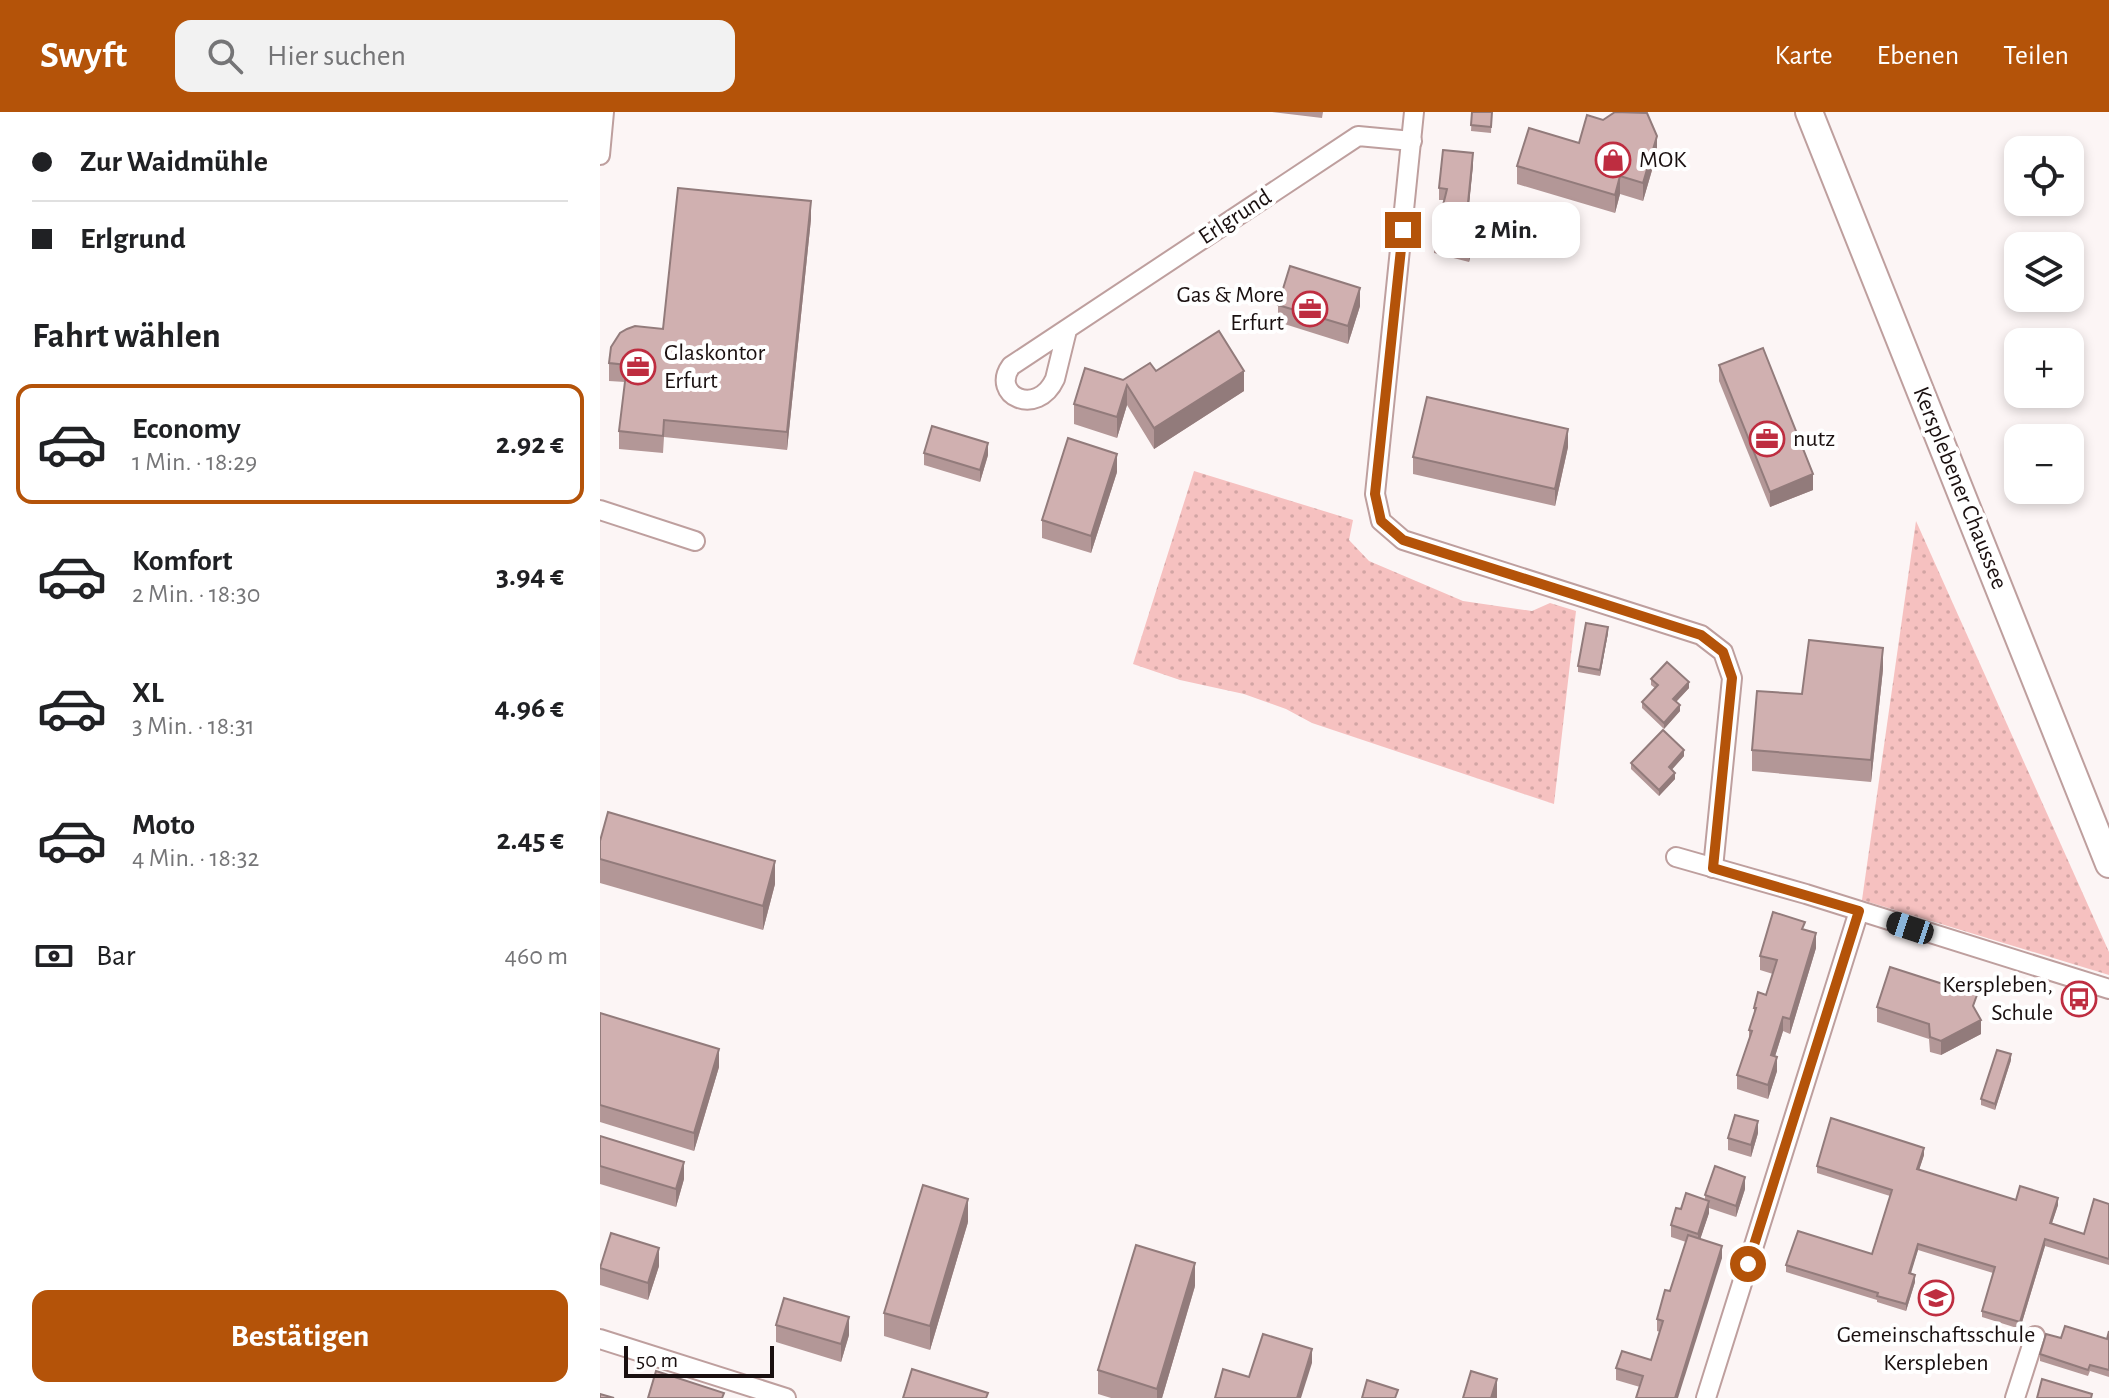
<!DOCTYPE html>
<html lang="de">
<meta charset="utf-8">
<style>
body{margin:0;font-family:"Alegreya Sans",sans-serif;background:#f2f2f2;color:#202124;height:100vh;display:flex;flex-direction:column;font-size:30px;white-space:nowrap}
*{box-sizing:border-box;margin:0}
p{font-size:26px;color:#757577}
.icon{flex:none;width:44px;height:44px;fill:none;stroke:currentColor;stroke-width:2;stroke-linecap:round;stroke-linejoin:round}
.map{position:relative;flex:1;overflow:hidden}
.side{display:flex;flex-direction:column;background:#fff;width:600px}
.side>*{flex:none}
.hud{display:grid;align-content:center;height:176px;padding:0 32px;background:#fff}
.controls{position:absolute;left:1404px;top:24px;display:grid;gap:16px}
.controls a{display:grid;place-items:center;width:80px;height:80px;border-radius:16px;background:#fff;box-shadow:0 4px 12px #0003;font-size:40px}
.scale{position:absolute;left:24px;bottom:20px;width:150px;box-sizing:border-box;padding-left:8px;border:4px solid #1a1010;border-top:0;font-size:22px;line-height:28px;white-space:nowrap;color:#1a1010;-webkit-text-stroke:6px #fff;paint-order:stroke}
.end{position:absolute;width:36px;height:36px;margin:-18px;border:10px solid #b45309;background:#fff;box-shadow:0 0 0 4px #fff}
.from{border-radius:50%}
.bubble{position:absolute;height:56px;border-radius:16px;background:#fff;box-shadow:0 4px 12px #0003;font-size:26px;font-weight:600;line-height:56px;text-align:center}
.car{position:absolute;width:24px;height:48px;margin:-24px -12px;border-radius:10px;box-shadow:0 0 6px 2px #0007;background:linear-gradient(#222 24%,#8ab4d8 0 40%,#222 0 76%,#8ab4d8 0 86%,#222 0)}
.hud b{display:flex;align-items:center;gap:28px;height:76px;font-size:30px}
.hud b+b{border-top:2px solid #e0e0e0}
.hud i{width:20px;height:20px;background:#202124}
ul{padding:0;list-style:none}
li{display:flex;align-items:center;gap:24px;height:120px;margin:0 16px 12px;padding:0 16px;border:4px solid transparent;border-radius:16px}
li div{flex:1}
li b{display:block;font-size:30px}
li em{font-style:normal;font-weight:600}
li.current{border-color:#b45309}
li>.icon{width:72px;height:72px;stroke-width:1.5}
h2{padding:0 32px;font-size:36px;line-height:96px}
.pay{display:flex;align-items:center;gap:20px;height:88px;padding:0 32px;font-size:30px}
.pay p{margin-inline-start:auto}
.primary-button{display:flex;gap:16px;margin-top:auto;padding:16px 32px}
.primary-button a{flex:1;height:92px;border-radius:16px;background:#b45309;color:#fff;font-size:32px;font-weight:600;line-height:92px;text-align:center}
header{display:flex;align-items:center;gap:48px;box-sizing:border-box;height:112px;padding:0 40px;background:#b45309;color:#fff}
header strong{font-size:38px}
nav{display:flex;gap:44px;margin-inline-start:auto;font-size:28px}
.search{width:560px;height:72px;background:#f2f2f2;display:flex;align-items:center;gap:20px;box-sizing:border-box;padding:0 28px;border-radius:16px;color:#757577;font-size:30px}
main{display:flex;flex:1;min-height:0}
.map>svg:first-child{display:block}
.green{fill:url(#green-dots)}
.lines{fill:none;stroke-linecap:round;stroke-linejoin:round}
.minor-casing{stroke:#be9f9e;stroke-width:22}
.secondary-casing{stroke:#be9f9e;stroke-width:30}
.minor{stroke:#fff;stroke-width:18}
.secondary{stroke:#fff;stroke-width:26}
.wall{fill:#b39797}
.shaded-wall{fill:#927b7b}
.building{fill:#d0b0b0;stroke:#927b7b;stroke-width:2}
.route{stroke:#b45309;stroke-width:10}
.labels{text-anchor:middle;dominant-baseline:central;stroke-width:8;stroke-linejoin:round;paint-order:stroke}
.poi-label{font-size:24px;fill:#1a1010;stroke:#fff;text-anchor:start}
.street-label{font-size:24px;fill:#1a1010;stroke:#fff}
</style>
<header>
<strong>Swyft</strong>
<div class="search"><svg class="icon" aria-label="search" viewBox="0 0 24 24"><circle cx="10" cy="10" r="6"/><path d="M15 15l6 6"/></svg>Hier suchen</div>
<nav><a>Karte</a><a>Ebenen</a><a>Teilen</a></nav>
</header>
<main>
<section class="side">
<div class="hud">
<b><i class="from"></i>Zur Waidmühle</b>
<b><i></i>Erlgrund</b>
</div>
<h2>Fahrt wählen</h2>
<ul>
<li class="current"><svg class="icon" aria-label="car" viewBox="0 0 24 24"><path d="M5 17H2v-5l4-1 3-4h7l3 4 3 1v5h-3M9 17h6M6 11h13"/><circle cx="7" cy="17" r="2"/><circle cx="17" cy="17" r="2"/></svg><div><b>Economy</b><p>1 Min. · 18:29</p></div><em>2.92 €</em></li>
<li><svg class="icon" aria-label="car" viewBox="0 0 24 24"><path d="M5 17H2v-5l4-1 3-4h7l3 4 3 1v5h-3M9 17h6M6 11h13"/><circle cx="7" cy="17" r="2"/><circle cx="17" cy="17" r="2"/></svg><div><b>Komfort</b><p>2 Min. · 18:30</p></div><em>3.94 €</em></li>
<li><svg class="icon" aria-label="car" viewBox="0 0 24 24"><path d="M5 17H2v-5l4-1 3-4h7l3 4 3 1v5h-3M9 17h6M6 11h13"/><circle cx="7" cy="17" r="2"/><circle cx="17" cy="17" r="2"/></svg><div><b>XL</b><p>3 Min. · 18:31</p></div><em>4.96 €</em></li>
<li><svg class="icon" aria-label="car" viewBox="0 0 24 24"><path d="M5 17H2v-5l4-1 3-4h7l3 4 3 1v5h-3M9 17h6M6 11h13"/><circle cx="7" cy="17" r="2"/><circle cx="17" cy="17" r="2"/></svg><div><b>Moto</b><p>4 Min. · 18:32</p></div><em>2.45 €</em></li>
</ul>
<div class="pay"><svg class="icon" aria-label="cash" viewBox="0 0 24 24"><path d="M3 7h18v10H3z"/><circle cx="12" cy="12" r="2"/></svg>Bar<p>460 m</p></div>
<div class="primary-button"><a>Bestätigen</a></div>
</section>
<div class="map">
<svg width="1509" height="1286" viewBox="0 0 1509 1286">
<defs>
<pattern id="green-dots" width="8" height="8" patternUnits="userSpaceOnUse" patternTransform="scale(2)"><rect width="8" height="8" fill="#f6c1c0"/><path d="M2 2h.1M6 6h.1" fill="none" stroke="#d2a5a4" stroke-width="1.8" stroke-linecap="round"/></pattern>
</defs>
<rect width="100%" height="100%" fill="#fcf5f5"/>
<g class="green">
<path d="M594 359 753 408 749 428 769 449 863 489 932 499 950 491 976 499 954 692 712 611 686 597 644 582 580 568 533 552Z"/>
<path d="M1316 409 1509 840V863L1262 788Z"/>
</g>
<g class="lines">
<g class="minor-casing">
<g id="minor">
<path d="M814 0 775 382 781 409 803 428 1101 523 1123 540 1132 566 1113 756"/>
<path d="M0 43 4 0"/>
<path d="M467 218 455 267C437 306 390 283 411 254L758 24 812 29"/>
<path d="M0 398 95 429"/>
<path d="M1076 745 1206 782 1509 877"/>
<path d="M0 1227 186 1286"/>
<path d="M1106 1286 1259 799"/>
<path d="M1415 1286 1435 1224"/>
</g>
</g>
<g class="secondary-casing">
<path id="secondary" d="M1209 0 1509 752"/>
</g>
<use href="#minor" class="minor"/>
<use href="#secondary" class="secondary"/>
</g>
<g class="wall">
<path d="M672 0H723L722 6Z"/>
<path d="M872 0H892L891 21 871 19Z"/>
<path d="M979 31 1057 41 1043 89 1020 82 1015 101 917 72V54Z"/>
<path d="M873 53 868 102 877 116 869 150 834 141V130L844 88H839V76Z"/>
<path d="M211 107 187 338 64 325 63 341 19 337V319L25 270 9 269V251L63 217Z"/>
<path d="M678 193 760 194 748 232 678 210Z"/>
<path d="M1119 253 1213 378 1170 395 1119 269Z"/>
<path d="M556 259 644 279 554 337 527 293 517 326 474 312V292L523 268Z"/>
<path d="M968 335 955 394 813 362V345Z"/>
<path d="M324 341 388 343 380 370 324 353Z"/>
<path d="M517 360 491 441 442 426V408Z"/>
<path d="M1008 521 1000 564 978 560V554Z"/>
<path d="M1283 557 1271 670 1152 659V638L1202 582Z"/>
<path d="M1051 567 1089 576 1076 590 1080 599 1064 617 1042 596V590L1055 576 1051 573Z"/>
<path d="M1084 644 1071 658 1075 667 1059 684 1031 657V651Z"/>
<path d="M0 729 175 772 163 818 0 771Z"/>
<path d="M1205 818 1216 836 1190 922 1183 919 1175 944 1177 959 1168 987 1137 977V963L1149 927V918L1154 903V896L1166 883 1173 862 1160 858V844Z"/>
<path d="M1277 895 1376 899 1381 922 1341 943 1330 940 1329 927 1277 910Z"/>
<path d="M0 901 119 955 94 1039 0 1010Z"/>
<path d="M1411 948 1395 998 1381 993V987Z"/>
<path d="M1158 1021 1151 1045 1128 1038V1026Z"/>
<path d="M0 1024 84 1067 76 1095 0 1072Z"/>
<path d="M1324 1043 1319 1058 1416 1088 1458 1093 1452 1111 1484 1122 1509 1092V1153L1445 1134 1420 1217 1382 1205V1199L1393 1161 1318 1138 1310 1162 1315 1170 1306 1199 1277 1190V1188L1186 1160V1153L1272 1142 1290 1084 1217 1061V1054Z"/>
<path d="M1145 1077 1136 1105 1109 1096V1101L1100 1127 1122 1146 1040 1275 1016 1268V1256L1051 1248 1060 1220 1057 1219V1207L1070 1179 1086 1130 1071 1125V1113L1081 1097 1105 1088V1083Z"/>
<path d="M368 1110 330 1238 284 1224V1201Z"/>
<path d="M59 1154 48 1188 0 1173V1156Z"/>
<path d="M595 1174 562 1286H511L498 1282V1258Z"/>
<path d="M176 1213 249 1223 241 1250 176 1230Z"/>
<path d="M1509 1219V1265L1490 1259 1488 1264 1440 1249V1242L1461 1226 1507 1227Z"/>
</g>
<g class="shaded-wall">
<path d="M1057 24V41L1043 89V71Z"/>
<path d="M873 41V53L867 113V101Z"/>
<path d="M1020 64V82L1015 101V83Z"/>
<path d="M211 89V107L187 338V320Z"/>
<path d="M877 104V116L869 150V138Z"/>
<path d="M760 176V194L748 232V214Z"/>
<path d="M644 259V279L554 337V316Z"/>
<path d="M527 273V293L517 326V305Z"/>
<path d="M968 317V335L955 394V377Z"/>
<path d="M388 331V343L380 370V358Z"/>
<path d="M517 342V360L491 441V424Z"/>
<path d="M1213 362V378L1170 395V380Z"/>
<path d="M1008 515V521L1000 564V558Z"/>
<path d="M1283 536V557L1271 670V648Z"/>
<path d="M1089 570V576L1073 593V587Z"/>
<path d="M1080 593V599L1064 617V611Z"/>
<path d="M1084 638V644L1069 661V655Z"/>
<path d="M1075 661V667L1059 684V678Z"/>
<path d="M175 749V772L163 818V794Z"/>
<path d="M1216 821V836L1190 922V907Z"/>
<path d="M1183 905V919L1171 957V943Z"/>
<path d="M1381 908V922L1341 943V929Z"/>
<path d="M119 937V955L94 1039V1021Z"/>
<path d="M1411 942V948L1395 998V992Z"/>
<path d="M1177 945V959L1168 987V973Z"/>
<path d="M1158 1009V1021L1151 1045V1033Z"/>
<path d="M1324 1036V1043L1317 1064V1057Z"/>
<path d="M84 1050V1067L76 1095V1077Z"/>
<path d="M1145 1065V1077L1136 1105V1094Z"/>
<path d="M1458 1086V1093L1450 1117V1111Z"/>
<path d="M368 1087V1110L330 1238V1214Z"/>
<path d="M1109 1089V1101L1098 1134V1122Z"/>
<path d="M1445 1127V1134L1420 1217V1210Z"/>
<path d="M1318 1132V1138L1309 1168V1161Z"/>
<path d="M1122 1134V1146L1078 1286H1075Z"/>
<path d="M59 1136V1154L48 1188V1171Z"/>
<path d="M595 1151V1174L562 1286H557V1277Z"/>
<path d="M1315 1163V1170L1306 1199V1192Z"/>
<path d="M249 1205V1223L241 1250V1232Z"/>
<path d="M712 1237V1251L701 1286H697Z"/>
<path d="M897 1267V1286H891Z"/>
</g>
<g class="building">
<path d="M872 0H892L891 15 871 13Z"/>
<path d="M1015 0 1047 1 1057 24 1043 71 1020 64 1015 83 917 54 929 16 979 31 987 3 1003 8Z"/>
<path d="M843 38 873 41 867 101 877 104 869 138 834 130 847 77 839 76Z"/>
<path d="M78 76 211 89 187 320 64 308 63 324 19 319 27 253 9 251 11 235 20 221 27 217 35 214 63 217Z"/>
<path d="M690 154 760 176 748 214 678 193Z"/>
<path d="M619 219 644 259 554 316 527 273 517 305 474 292 485 256 523 268 550 251 556 259Z"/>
<path d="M1163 236 1213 362 1170 380 1119 253Z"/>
<path d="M827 285 968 317 955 377 813 345Z"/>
<path d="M332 314 388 331 380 358 324 341Z"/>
<path d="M468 326 517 342 491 424 442 408Z"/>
<path d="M986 511 1008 515 1000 558 978 554Z"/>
<path d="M1209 528 1283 536 1271 648 1152 638 1157 579 1202 582Z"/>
<path d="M1067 550 1089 570 1073 587 1080 593 1064 611 1042 590 1058 573 1051 567Z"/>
<path d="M1063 618 1084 638 1069 655 1075 661 1059 678 1031 651Z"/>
<path d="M8 700 175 749 163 794 0 747V729Z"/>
<path d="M1173 800 1205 810 1202 817 1216 821 1190 907 1183 905 1171 943 1177 945 1168 973 1137 963 1152 919 1149 918 1156 896H1154L1158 880 1166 883 1177 848 1160 844Z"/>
<path d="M1290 855 1377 883 1373 894 1381 908 1341 929 1330 925 1329 912 1277 895Z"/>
<path d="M0 901 119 937 94 1021 0 993Z"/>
<path d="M1397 938 1411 942 1395 992 1381 987Z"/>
<path d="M1135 1003 1158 1009 1151 1033 1128 1026Z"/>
<path d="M1231 1006 1324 1036 1317 1057 1416 1088 1420 1074 1458 1086 1450 1111 1484 1122 1494 1087 1509 1092V1147L1445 1127 1420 1210 1382 1199 1395 1155 1318 1132 1309 1161 1315 1163 1306 1192 1277 1184 1278 1181 1186 1153 1198 1119 1272 1142 1292 1078 1217 1054Z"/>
<path d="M0 1024 84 1050 76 1077 0 1054Z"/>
<path d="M1115 1054 1145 1065 1136 1094 1105 1083Z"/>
<path d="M323 1073 368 1087 330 1214 284 1201Z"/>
<path d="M1086 1081 1109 1089 1098 1122 1071 1113 1076 1096 1081 1097Z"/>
<path d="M11 1121 59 1136 48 1171 0 1156Z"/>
<path d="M1088 1123 1122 1134 1075 1286H1036L1043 1264 1016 1256 1022 1239 1051 1248 1063 1209 1057 1207 1065 1178 1070 1179Z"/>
<path d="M536 1133 595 1151 557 1277 498 1258Z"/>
<path d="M184 1186 249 1205 241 1232 176 1213Z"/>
<path d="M1465 1214 1507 1227 1509 1219V1258L1490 1253 1488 1258 1440 1242 1446 1222 1461 1226Z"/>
<path d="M663 1222 712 1237 697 1286H615L623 1257 649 1265Z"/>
<path d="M312 1257 388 1281 386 1286H303Z"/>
<path d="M56 1259 124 1281 122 1286H48Z"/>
<path d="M871 1259 897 1267 891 1286H863Z"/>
<path d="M1442 1267 1492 1282 1491 1286H1437Z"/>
<path d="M767 1268 798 1278 795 1286H762Z"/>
<path d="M0 1282 14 1286H0Z"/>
</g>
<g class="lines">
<path class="route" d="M803 118 775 382 781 409 803 428 1101 523 1123 540 1132 566 1113 756 1259 799 1148 1152"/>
</g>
<defs>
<g id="shop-ring" transform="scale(1.8)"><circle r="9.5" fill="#fff" stroke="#be2d40" stroke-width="1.5"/><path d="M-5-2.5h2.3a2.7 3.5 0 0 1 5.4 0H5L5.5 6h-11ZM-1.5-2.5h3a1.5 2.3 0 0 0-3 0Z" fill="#be2d40"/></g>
<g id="office-ring" transform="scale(1.8)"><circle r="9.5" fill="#fff" stroke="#be2d40" stroke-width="1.5"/><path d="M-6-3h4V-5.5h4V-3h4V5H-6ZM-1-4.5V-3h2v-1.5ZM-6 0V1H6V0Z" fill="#be2d40"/></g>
<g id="bus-ring" transform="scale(1.8)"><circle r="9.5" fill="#fff" stroke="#be2d40" stroke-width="1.5"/><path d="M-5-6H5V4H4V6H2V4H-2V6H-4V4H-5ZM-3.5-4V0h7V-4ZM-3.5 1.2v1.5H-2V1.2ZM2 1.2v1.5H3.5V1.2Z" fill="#be2d40"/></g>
<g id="school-ring" transform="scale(1.8)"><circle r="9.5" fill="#fff" stroke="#be2d40" stroke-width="1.5"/><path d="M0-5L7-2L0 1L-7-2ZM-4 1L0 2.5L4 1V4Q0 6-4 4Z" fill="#be2d40"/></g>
</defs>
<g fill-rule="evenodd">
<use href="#shop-ring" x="1013" y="48"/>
<use href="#office-ring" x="710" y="197"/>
<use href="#office-ring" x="38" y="255"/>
<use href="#office-ring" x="1167" y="327"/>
<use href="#bus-ring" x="1479" y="887"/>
<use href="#school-ring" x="1336" y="1186"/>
</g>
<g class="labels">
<g class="poi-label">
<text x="1039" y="48">MOK</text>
<text x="684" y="183" text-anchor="end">Gas &amp; More<tspan x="684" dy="28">Erfurt</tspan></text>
<text x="64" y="241">Glaskontor<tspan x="64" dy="28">Erfurt</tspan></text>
<text x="1193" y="327">nutz</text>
<text x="1453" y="873" text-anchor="end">Kerspleben,<tspan x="1453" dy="28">Schule</tspan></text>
<text x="1336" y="1223" text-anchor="middle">Gemeinschaftsschule<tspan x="1336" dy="28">Kerspleben</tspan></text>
</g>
<g class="street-label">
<text transform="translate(635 105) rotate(-33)">Erlgrund</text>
<text transform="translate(1360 376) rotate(68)">Kersplebener Chaussee</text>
</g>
</g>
</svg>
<div class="controls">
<a><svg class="icon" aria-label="locate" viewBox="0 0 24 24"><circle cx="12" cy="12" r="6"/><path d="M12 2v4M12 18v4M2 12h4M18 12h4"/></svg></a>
<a><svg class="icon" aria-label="layers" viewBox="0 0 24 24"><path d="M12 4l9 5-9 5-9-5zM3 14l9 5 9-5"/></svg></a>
<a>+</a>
<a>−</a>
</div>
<div class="scale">50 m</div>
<i class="end from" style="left:1148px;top:1152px"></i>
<i class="end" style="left:803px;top:118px"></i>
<div class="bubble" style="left:832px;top:90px;width:148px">2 Min.</div>
<i class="car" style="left:1310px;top:816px;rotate:288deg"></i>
</div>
</main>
